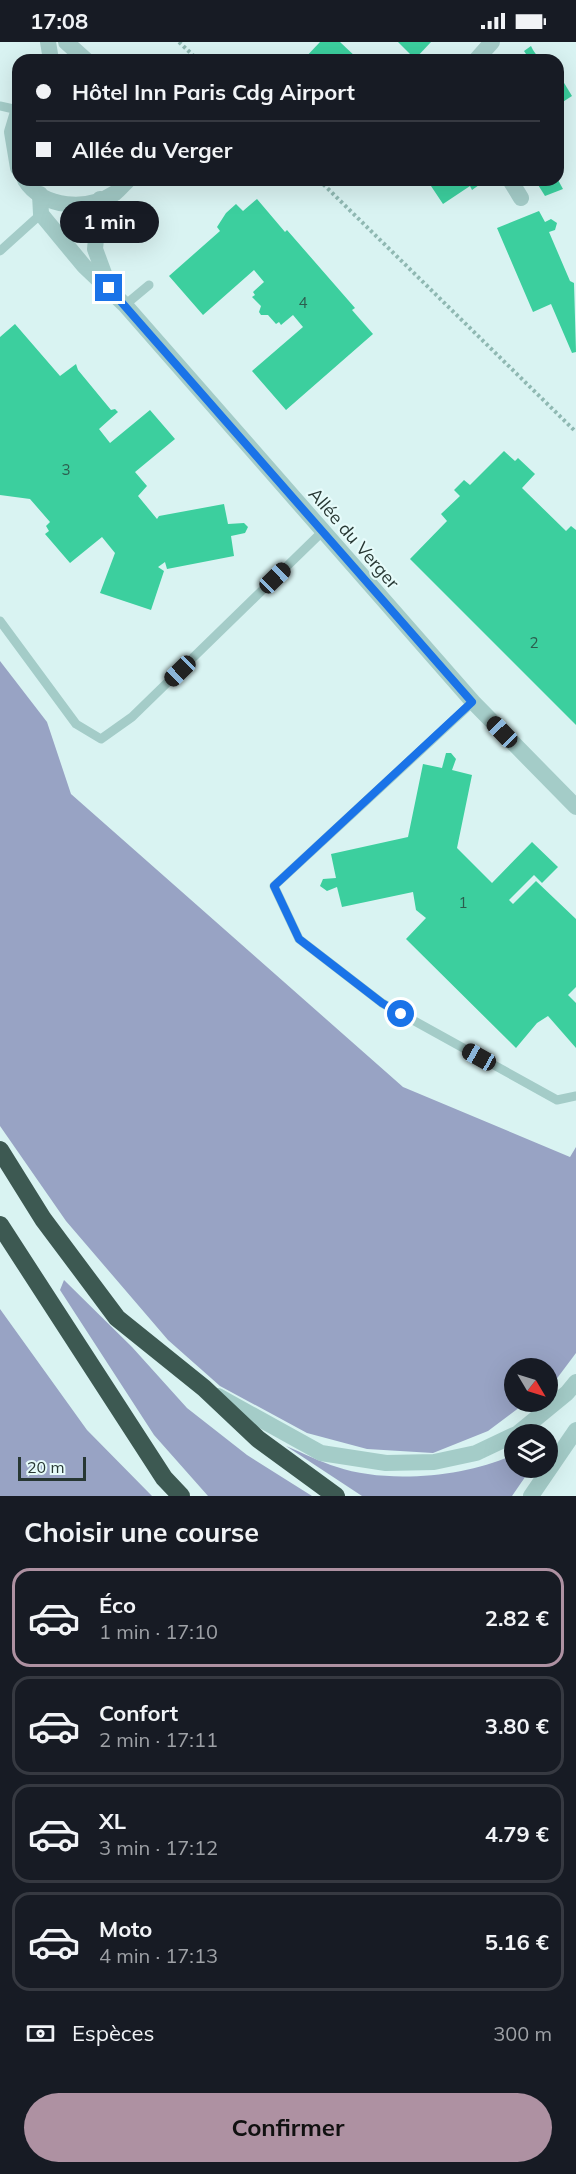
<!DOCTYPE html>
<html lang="fr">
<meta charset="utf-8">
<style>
body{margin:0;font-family:Mulish,sans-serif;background:#20242c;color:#f1f3f6;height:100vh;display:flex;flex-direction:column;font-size:22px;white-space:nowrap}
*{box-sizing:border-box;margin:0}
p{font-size:20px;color:#9ea1a6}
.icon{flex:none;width:33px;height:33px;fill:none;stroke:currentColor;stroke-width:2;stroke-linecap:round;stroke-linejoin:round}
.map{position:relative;height:1454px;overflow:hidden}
.panel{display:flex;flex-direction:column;background:#171b24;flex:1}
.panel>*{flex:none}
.guide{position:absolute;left:12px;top:12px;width:552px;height:132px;border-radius:18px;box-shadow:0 6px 24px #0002;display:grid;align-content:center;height:132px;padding:0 24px;background:#171b24}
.needle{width:39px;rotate:128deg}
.buttons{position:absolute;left:504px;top:1316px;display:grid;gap:12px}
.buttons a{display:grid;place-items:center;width:54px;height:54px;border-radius:50%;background:#171b24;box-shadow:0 6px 24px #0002;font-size:30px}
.scale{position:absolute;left:18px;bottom:15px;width:68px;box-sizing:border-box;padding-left:6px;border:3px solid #273733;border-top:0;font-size:16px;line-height:21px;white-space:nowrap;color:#273733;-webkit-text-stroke:4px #e6fbfa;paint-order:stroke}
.end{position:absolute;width:27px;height:27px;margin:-14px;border:8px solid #1a73e8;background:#fff;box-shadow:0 0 0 3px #fff}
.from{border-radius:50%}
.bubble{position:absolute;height:42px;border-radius:21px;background:#171b24;box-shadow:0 6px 24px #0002;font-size:20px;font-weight:700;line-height:42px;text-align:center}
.car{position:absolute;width:18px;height:36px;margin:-18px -9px;border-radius:8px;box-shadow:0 0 4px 2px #0007;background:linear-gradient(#222 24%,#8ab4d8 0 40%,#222 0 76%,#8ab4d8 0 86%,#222 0)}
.guide b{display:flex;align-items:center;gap:21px;height:57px;font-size:22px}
.guide b+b{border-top:2px solid #363941}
.guide i{width:15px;height:15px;background:#f1f3f6}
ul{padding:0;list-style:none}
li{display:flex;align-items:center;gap:18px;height:99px;margin:0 12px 9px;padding:0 12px;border:3px solid #363941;border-radius:18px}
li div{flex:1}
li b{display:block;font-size:22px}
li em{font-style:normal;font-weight:700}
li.on{border-color:#ae91a2}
li>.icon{width:54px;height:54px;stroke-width:1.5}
h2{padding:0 24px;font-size:27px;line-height:72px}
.pay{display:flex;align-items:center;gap:15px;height:66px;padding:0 24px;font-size:22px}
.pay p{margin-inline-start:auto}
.cta{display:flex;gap:12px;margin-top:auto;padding:12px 24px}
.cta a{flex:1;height:69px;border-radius:36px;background:#ae91a2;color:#111;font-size:24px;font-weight:700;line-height:69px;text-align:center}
.status{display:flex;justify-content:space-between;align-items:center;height:42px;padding:0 30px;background:#171b24;direction:ltr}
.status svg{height:16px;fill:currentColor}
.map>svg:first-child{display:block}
.green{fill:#98a3c4}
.building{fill:#3ccf9e}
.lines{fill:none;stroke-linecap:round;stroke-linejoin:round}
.path{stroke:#8fb8b2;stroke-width:4;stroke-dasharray:3 3;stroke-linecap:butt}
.service{stroke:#a4ccc8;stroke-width:9}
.minor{stroke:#a4ccc8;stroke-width:16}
.tertiary{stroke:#a4ccc8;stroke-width:16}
.motorway{stroke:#3d5952;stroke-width:18}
.route{stroke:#1a73e8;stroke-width:8}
.labels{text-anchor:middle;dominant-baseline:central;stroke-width:4.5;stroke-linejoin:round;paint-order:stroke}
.number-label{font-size:15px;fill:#2c5d4e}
.street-label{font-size:18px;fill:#273733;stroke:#e6fbfa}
</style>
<div class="status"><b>17:08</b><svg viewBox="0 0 49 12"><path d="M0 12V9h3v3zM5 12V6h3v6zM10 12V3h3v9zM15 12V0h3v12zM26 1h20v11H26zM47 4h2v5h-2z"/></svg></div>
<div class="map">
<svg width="576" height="1454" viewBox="0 0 576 1454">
<rect width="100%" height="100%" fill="#d9f3f2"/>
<g class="green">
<path d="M0 619 47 680 71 752 403 1045 570 1115 576 1105V1311L555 1339 548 1344V1326H514V1359H528L488 1389 433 1411 367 1407 307 1391 220 1344 168 1298 66 1179 0 1084Z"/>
<path d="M64 1238 132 1305 187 1366 247 1413 312 1454H208L154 1393 60 1248Z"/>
<path d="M0 1267 87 1388 152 1454H0Z"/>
<path d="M286 1404C303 1411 320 1420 337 1425 386 1442 468 1435 514 1412V1425H532L512 1454H362Z"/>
</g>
<g class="building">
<path d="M320 0H340L359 18H303Z"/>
<path d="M398 0H431L415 17Z"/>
<path d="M531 4 533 8 540 18H530L524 9Z"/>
<path d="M558 31 572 54 558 63Z"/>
<path d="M433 138H486L472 148 470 144 443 162 429 141Z"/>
<path d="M535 138H558L563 147 545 154Z"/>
<path d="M257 157 285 190 287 188 355 266 352 268 373 292 286 368 252 329 303 285 293 273 281 283 279 280 276 282 268 273H261L259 270 261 264 252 255 255 253 253 250 264 240 254 228 203 273 169 234 220 189 217 185 226 171 236 162 243 169Z"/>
<path d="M539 169 545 180 551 177 557 181 555 188 549 190 570 239 574 241 576 310 572 311 551 262 533 270 497 186Z"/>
<path d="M15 282 60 334 76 322 78 328 111 368 115 367 118 370 99 387 110 401 150 368 175 397 135 430 147 444 138 454 157 477 159 474 224 462 228 482 244 481 248 485 245 491 231 494 234 514 167 527 165 520 158 525 164 529 151 568 100 551 115 511 102 495 70 521 45 492 49 489 46 484 50 480 30 457 0 453V295Z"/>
<path d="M504 409 515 419 518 416 535 432 522 446 566 489 571 484 576 488V683L410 517 447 479 441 472 460 454 454 448 464 438 470 443Z"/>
<path d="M446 711H451L456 717 452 728 472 733 457 806 492 841 532 800 558 825 542 841 534 833 509 858 513 862 536 839 576 877V945L568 953 576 961V1006L548 974 537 981 516 1006 406 897 426 876 416 868 413 850 342 865 337 845 327 849 320 844 323 837 336 836 331 812 408 795 423 722 442 726Z"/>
</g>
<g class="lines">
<g class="path">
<path d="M179 0 198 18"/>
<path d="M319 138 576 390"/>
</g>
<g class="service">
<path d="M0 64 18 68"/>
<path d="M0 209 41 172"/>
<path d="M125 263 149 243"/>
<path d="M0 579 76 682 101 697 132 675 322 490"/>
<path d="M473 660 274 844 299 897 382 961 557 1058 576 1054"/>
</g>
<g class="minor">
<path d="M476 18 492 0"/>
<path d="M510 138 521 156"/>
</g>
<g class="tertiary">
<path d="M48 0 51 18"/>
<path d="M66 0 86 18"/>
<path d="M18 70 12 90 18 126"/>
<path d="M25 138C43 167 88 169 115 151 119 148 124 142 128 138"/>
<path d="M40 152 41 172 84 224 125 263 473 660 576 765"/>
<path d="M100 157 95 207 109 245"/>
<path d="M218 1354 321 1411 386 1421 434 1420 476 1411 514 1393"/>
<path d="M517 1392 567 1351 576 1340"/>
<path d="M531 1454 576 1388"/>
</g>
<g class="motorway">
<path d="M0 1108 43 1177 117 1276 204 1346 258 1397 336 1454"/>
<path d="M0 1183 164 1436 181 1454"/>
</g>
</g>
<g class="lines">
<path class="route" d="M109 246 472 660 274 844 299 897 382 961 401 972"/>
</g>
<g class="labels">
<g class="number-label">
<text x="303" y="260">4</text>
<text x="66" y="427">3</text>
<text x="534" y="600">2</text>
<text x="463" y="860">1</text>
</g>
<g class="street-label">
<text transform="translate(354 496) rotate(49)">Allée du Verger</text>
</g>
</g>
</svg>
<div class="buttons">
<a><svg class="needle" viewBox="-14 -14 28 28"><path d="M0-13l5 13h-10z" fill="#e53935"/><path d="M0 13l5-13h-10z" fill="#9ea1a6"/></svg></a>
<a><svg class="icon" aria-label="layers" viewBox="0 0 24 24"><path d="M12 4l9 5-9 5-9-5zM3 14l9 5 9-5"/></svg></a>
</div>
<div class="scale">20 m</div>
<i class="end from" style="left:401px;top:972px"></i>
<i class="end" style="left:109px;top:246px"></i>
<div class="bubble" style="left:60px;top:159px;width:99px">1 min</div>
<i class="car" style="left:275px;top:536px;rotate:46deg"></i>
<i class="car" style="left:180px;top:629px;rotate:226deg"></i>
<i class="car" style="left:502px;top:690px;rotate:316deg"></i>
<i class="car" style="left:479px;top:1015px;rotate:299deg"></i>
<div class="guide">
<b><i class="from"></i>Hôtel Inn Paris Cdg Airport</b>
<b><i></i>Allée du Verger</b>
</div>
</div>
<section class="panel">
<h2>Choisir une course</h2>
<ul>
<li class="on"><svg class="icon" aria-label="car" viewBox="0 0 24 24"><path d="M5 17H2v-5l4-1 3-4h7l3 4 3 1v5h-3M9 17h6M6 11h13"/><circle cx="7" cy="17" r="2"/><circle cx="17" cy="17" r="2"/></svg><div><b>Éco</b><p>1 min · 17:10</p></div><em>2.82 €</em></li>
<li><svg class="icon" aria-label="car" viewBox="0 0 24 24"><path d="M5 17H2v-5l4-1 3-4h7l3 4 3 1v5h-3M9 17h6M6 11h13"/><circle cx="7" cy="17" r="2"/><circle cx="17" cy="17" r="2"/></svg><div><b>Confort</b><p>2 min · 17:11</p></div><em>3.80 €</em></li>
<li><svg class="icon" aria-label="car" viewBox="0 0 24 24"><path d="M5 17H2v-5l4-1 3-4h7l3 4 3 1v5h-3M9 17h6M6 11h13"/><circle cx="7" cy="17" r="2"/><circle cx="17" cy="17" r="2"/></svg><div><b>XL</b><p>3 min · 17:12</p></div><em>4.79 €</em></li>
<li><svg class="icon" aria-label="car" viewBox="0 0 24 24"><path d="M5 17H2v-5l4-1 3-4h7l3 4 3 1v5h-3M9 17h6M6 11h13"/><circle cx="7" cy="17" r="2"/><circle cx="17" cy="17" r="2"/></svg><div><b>Moto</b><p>4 min · 17:13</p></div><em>5.16 €</em></li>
</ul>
<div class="pay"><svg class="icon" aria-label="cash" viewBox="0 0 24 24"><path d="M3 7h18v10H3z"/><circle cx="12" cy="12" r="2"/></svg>Espèces<p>300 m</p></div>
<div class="cta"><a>Confirmer</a></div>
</section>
